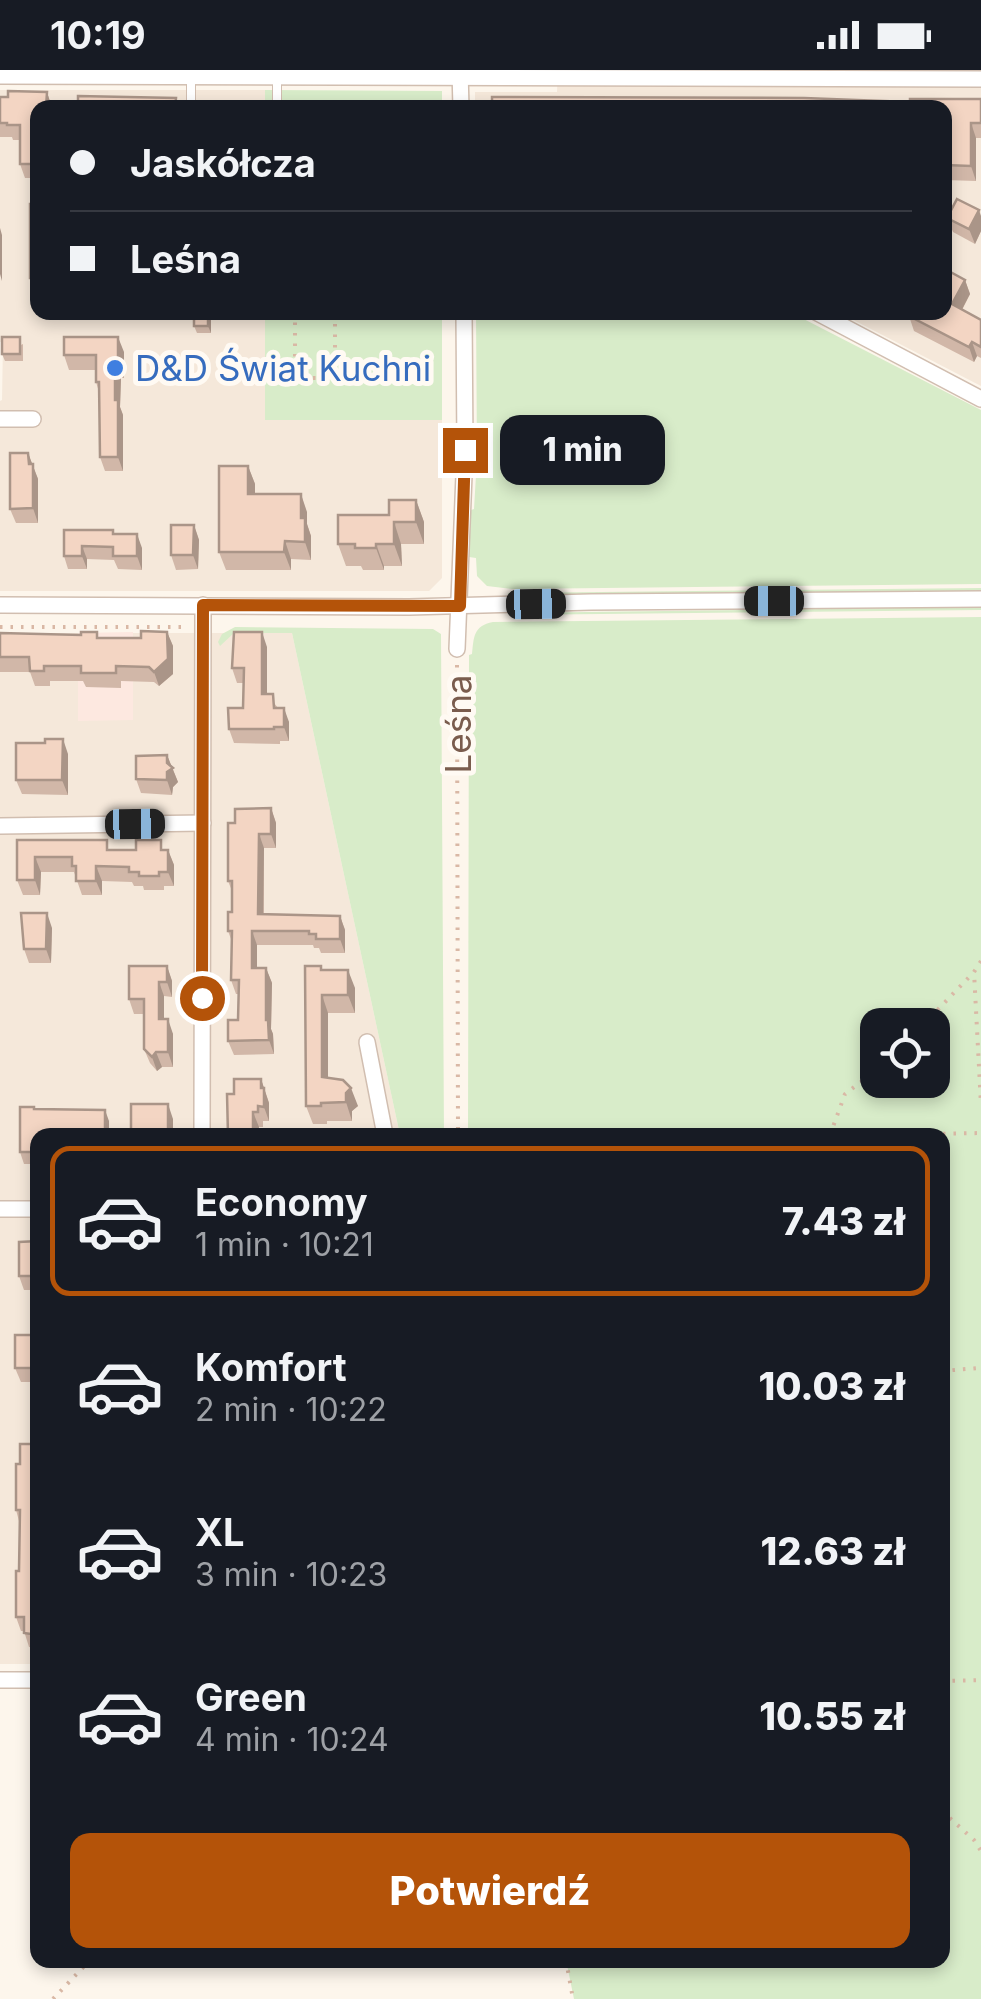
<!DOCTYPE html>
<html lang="pl">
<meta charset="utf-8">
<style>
body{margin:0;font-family:Inter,sans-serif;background:#20242c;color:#f1f3f6;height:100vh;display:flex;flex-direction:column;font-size:38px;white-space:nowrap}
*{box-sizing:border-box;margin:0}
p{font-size:32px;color:#9ea1a6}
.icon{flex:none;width:55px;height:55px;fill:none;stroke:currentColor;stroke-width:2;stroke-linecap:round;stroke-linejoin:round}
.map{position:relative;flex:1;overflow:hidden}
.details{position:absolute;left:30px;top:1058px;width:920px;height:840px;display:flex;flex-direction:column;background:#171b24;border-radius:20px;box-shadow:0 5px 15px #0003}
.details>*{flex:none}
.guide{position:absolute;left:30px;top:30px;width:922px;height:220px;border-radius:20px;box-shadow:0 5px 15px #0003;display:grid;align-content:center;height:220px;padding:0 40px;background:#171b24}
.controls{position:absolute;left:860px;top:938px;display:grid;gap:20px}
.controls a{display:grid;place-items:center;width:90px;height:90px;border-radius:20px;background:#171b24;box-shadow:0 5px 15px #0003;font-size:50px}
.end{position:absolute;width:45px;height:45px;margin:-22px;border:12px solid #b45309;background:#fff;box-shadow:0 0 0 5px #fff}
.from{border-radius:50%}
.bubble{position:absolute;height:70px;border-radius:20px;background:#171b24;box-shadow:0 5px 15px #0003;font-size:32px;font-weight:800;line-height:70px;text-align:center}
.car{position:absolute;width:30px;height:60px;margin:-30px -15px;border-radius:12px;box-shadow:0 0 8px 2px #0007;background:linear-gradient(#222 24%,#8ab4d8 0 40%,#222 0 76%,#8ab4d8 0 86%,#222 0)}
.guide b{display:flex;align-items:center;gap:35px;height:95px;font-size:38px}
.guide b+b{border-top:2px solid #363941}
.guide i{width:25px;height:25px;background:#f1f3f6}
ul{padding:18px 0 0;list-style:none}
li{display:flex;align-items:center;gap:30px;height:150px;margin:0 20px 15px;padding:0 20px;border:5px solid transparent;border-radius:20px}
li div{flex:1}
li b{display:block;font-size:38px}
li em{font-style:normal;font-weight:800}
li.selected{border-color:#b45309}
li>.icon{width:90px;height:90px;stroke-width:1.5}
.cta{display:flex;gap:20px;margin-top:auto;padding:20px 40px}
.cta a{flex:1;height:115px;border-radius:20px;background:#b45309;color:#fff;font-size:40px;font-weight:800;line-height:115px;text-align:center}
.status{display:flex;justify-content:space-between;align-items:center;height:70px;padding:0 50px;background:#171b24;direction:ltr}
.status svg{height:28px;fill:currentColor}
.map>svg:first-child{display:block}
.residential{fill:#f5e8da}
.commercial{fill:#fde8e0}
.green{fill:#d8ecc9;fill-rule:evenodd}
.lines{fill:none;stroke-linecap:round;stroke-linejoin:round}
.service-casing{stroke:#d1beb0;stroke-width:10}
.minor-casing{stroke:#d1beb0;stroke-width:18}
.path{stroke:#d9b8a5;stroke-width:4;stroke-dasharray:2.5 8;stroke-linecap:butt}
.service{stroke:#fff;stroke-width:8}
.minor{stroke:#fff;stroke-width:15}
.wall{fill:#d1b7a8}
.shaded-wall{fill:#aa9588}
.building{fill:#f3d5c3;stroke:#aa9588;stroke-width:2.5}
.route{stroke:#b45309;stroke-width:12}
.shop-dot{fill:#3f7fe0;stroke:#fffaf3;stroke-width:4}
.labels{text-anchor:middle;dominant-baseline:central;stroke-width:10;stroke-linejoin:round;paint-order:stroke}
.shop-label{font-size:35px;fill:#366cbe;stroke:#fffaf3;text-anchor:start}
.street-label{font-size:35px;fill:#7a5c4d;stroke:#fffaf3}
</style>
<div class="status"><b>10:19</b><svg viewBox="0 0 49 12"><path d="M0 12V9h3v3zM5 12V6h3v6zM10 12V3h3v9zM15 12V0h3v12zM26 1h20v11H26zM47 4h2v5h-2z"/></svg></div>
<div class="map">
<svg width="981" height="1929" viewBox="0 0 981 1929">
<rect width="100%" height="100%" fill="#fdf6ec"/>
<g class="residential">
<path d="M558 0H981V316L840 243 945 242V38H475V22H557Z"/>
<path d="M0 20H265V37L38 38V242L265 243V350H442V508L429 521H0V331L2 330 3 272H0Z"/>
<path d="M0 563H292L400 1065H38L37 1594H0Z"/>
</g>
<path class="commercial" d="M133 562V650L78 651V563Z"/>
<g class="green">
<path d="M265 20 442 21V37H265Z"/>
<rect x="265" y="243" width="177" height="107"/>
<path d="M476 243H792L981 340V514L512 519 487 516 477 506 476 488 469 487 471 440 474 439 477 388Z"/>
<path d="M981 518V521L508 526V523Z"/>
<path d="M981 537V540L509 545 508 543Z"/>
<path d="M981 547V1929H574L566 1890H942V1065H468L469 585 472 584C474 567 473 556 493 552ZM878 955H932V1010H878Z"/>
<path d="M235 557 433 559 441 564 444 1065H400L292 563H234L220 576 218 572 222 564Z"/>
</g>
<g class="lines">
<g class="service-casing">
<g id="service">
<path d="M191 6V38"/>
<path d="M277 6V38"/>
</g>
</g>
<g class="minor-casing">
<g id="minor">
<path d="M460 0 461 38"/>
<path d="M0 6 981 9"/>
<path d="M816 242 981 329"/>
<path d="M0 349H33"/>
<path d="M0 535 409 537 591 532 981 529"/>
<path d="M457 579 465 380 464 242"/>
<path d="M0 756 203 753"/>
<path d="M367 972 385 1065"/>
<path d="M202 1065 203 535"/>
<path d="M0 1139H38"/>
<path d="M0 1610H38"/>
</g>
</g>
<g class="path">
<path d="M295 242V308H335V242"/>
<path d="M0 557H185"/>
<path d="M457 595 458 1065"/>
<path d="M981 891 974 902 981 1035"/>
<path d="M923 955 974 902"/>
<path d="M830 1065 845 1024 878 999"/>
<path d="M880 1065 981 1063"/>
<path d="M942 1301 978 1298 981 1295"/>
<path d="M942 1611 981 1610"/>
<path d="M942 1741 974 1770 981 1781"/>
<path d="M566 1890 573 1929"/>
<path d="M53 1929 90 1890"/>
</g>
<use href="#service" class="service"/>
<use href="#minor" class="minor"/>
</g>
<g class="wall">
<path d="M47 22 52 38H38V108H25L20 94V70H13L12 67H0V27Z"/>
<path d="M981 29V68H976V111L945 110V38L910 32Z"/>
<path d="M38 134V223H35L30 208Z"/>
<path d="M981 146V161L975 174 953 162 947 148Z"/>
<path d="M965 210 970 224 962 240 981 250V288L977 286 974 292 914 261 909 246Z"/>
<path d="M211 242V263H197L194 256Z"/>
<path d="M23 274V291H5L2 284Z"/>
<path d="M124 282V308H121L120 337 123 345V401H105L100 387 99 322 96 312V300H69L64 285Z"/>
<path d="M28 383 38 409V453H16L10 439Z"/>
<path d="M248 396 255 414V424L307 442V454L311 466V490L291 489V500H226L219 482Z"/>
<path d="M416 430 424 452V474H401L402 496H384V500H363L361 496H346L338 474Z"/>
<path d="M194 455 199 470 198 499 176 500 171 485Z"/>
<path d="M64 460 114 464 142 478V500L118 499 114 490 87 489V499H68L64 486Z"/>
<path d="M167 562 173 576V604L159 616 154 612 121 611V618L86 617 83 611H50V616H35L30 602H0V563L99 568H141Z"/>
<path d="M267 577V624L289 652V671H280V674L234 673 229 659 243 638 244 613H237L232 598Z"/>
<path d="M68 684V725L22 724 16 710Z"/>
<path d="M167 685 178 712 173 717 172 725 141 723 136 709Z"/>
<path d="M271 738 276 753V778H264V844L340 846 345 860V883H321L319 878H314L313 875H257V898H266L272 913 271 959 273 964 274 984 234 985 228 971 238 950 239 924H236L231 910V869L228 861 232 842V821L228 811 235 753Z"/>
<path d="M17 770 111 780H168L174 795V816H164V820H144L143 816H134L132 812 102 811V825H82L74 802H41L40 825H23L17 810Z"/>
<path d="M52 858 51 893H29L24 879Z"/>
<path d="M167 896 172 911V927L164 926V949L173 964V997H162L157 1001 150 993 144 979V944H134L129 929Z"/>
<path d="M322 900 355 918V943H328V1008L358 1036 352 1041V1051H327V1054H313L306 1036Z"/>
<path d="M261 1009 269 1033V1051H263V1057H259V1065H228L234 1024Z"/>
<path d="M35 1039 109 1051 38 1065V1094H24L20 1082Z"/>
<path d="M38 1171V1220H24L19 1206Z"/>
<path d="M38 1265V1312H21L15 1298Z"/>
<path d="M38 1374V1578L29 1577 24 1561H21L16 1547 19 1501V1451L16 1440Z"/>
</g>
<g class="shaded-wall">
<path d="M47 22 52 38H46Z"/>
<path d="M971 53 976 68V111L971 96Z"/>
<path d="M979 140 981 146V161L975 174 969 159Z"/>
<path d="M0 158 2 165V211L0 204Z"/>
<path d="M965 210 970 224 957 249 952 234Z"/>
<path d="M208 242H211V263L208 256Z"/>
<path d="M118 267 124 282V308L118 294Z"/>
<path d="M972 272 977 286 974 292 969 277Z"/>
<path d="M115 294 121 308 120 337 123 345V401L118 387 115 330Z"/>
<path d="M28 383 38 409V453L33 438Z"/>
<path d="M248 396 255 414V442L248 424Z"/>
<path d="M301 424 307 442V454L311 466V490L305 472 301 448Z"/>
<path d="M416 430 424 452V474L416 452Z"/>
<path d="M394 452 401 474 402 496 394 474Z"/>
<path d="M194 455 199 470 198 499 193 485Z"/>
<path d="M137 464 142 478V500L137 486Z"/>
<path d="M285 471 291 489V500L284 482Z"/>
<path d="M376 474 384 496V500L376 478Z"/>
<path d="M82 476 87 489V499L82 486Z"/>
<path d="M167 562 173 576V604L159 616 154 602Z"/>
<path d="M262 562 267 577V638L262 624Z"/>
<path d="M284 638 289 652V671L284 657Z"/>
<path d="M63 669 68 684V725L62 710Z"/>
<path d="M167 685 178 712 173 717 172 725 167 710Z"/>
<path d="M271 738 276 753V778L271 764Z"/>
<path d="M259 764 264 778 263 858 258 844Z"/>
<path d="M168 780 174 795V816L168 802Z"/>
<path d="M35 787 41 802 40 825 35 810Z"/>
<path d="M96 796 102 811V825L96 811Z"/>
<path d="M47 843 52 858 51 893 46 879Z"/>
<path d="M340 846 345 860V883L340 869Z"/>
<path d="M252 861 257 875V913L252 898Z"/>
<path d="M167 896 172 911V927L167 912Z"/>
<path d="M266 898 272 913 271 959 273 964 274 984 269 970 266 950Z"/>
<path d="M348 900 355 918V943L348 925Z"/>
<path d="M159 912 164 926V964L159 949Z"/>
<path d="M322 925 328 943V1025L322 1007Z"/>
<path d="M168 949 173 964V997L168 982Z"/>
<path d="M156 982 162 997 157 1001 152 987Z"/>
<path d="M261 1009 269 1033V1051L264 1037Z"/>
<path d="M351 1018 358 1036 352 1041V1051L346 1032V1023Z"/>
<path d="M168 1034 173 1049V1065H168Z"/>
<path d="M105 1040 109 1051V1065H105Z"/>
<path d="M253 1042 259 1057 258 1065H253Z"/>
</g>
<g class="building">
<path d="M8 21 47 22 46 38H38V94H20V55H7V53H0V27H8Z"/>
<path d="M78 26 176 28 175 38H78Z"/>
<path d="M492 27 804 28 910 32V29H981V53H971V96L945 95V38H492Z"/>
<path d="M957 129 979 140 969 159 947 148Z"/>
<rect x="30" y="134" width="8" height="74"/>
<path d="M945 199 965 210 952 234 981 250V277L972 272 969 277 909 246 911 242H945Z"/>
<rect x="194" y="242" width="14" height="14"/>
<rect x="2" y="267" width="18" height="17"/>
<path d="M64 267H118V294H115V330H118V387H100L99 312H96V285H64Z"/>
<path d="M10 383H28L29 394H33V438L10 439Z"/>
<path d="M219 396H248V424H301V448H305V472L285 471 284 482H219Z"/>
<path d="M389 430H416V452H394V474H376V478H355V474H338V445H389Z"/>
<path d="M171 455H194L193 485H171Z"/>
<path d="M64 460H113V464H137V486H113V477L82 476V486H64Z"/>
<path d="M141 561 167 562 168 589 154 602 149 597 116 596V603H81V596H44V601H30L29 587H0V563L81 565V562H97V568H141Z"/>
<path d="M234 562H262V624H273L274 638H284V657H274V659H229L228 638H243L244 598H232Z"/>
<path d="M45 669H63L62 710H16V673H45Z"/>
<path d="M167 685V693L173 698 167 702V710L136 709V686Z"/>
<path d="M271 738V764H259L258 844 340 846V869H316V864H309V861H252V898H266V950H268L269 970 228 971V950H238L239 910H231L232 861H228V842H232V811H228V753H235V739Z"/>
<path d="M17 770H107V780H136V770H161V780H168V802H159V806H139V802H129V797L96 796V811H76V796H72V787H35V810H17Z"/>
<path d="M21 843H47L46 879H24Z"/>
<path d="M129 896H167V912H159V949H168V982H156L152 987 144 979V929H129Z"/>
<path d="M305 896H321V900H348V925H322V1007L343 1010 351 1018 346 1023V1032L321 1033V1036H306Z"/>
<path d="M234 1009H261V1018H264V1037L258 1036V1042H253V1065H228L227 1024H234Z"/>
<rect x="131" y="1034" width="37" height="31"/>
<path d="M20 1037H34V1039L105 1040V1065H38V1082H20Z"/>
<path d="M38 1171V1206H19V1172Z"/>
<rect x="15" y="1265" width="23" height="33"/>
<path d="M20 1374H38V1565L24 1563V1547H16V1501H19L20 1440H16V1394H20Z"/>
</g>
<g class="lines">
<path class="route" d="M202 928 203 535 460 536 465 380"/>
</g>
<circle class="shop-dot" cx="115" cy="298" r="10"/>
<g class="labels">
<g class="shop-label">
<text x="135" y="298">D&amp;D Świat Kuchni</text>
</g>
<g class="street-label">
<text transform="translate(458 654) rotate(-90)">Leśna</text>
</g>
</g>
</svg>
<div class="controls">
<a><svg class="icon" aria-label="locate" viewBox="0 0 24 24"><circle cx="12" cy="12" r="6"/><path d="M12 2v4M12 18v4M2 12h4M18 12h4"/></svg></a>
</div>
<i class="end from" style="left:202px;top:928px"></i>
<i class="end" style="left:465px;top:380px"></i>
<div class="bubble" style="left:500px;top:345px;width:165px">1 min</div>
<i class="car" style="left:774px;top:531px;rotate:270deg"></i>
<i class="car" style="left:536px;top:534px;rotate:89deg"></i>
<i class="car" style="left:135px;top:754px;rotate:89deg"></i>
<div class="guide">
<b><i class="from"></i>Jaskółcza</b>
<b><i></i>Leśna</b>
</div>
<section class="details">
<ul>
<li class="selected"><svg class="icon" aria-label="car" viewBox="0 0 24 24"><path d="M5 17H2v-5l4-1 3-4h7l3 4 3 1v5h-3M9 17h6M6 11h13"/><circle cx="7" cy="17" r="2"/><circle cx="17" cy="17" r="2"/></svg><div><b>Economy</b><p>1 min · 10:21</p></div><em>7.43 zł</em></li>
<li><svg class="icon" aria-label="car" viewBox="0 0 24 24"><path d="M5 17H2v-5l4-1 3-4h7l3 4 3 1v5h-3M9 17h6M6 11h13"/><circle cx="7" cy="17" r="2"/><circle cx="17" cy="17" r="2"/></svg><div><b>Komfort</b><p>2 min · 10:22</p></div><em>10.03 zł</em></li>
<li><svg class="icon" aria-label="car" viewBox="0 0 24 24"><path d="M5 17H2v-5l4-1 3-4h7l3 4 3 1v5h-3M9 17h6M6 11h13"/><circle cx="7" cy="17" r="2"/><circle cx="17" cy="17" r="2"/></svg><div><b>XL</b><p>3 min · 10:23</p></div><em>12.63 zł</em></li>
<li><svg class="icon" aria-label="car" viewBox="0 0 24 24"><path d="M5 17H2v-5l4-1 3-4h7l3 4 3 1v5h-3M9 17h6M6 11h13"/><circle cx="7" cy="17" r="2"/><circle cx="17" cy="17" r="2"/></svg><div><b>Green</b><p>4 min · 10:24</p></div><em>10.55 zł</em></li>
</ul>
<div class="cta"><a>Potwierdź</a></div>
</section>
</div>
